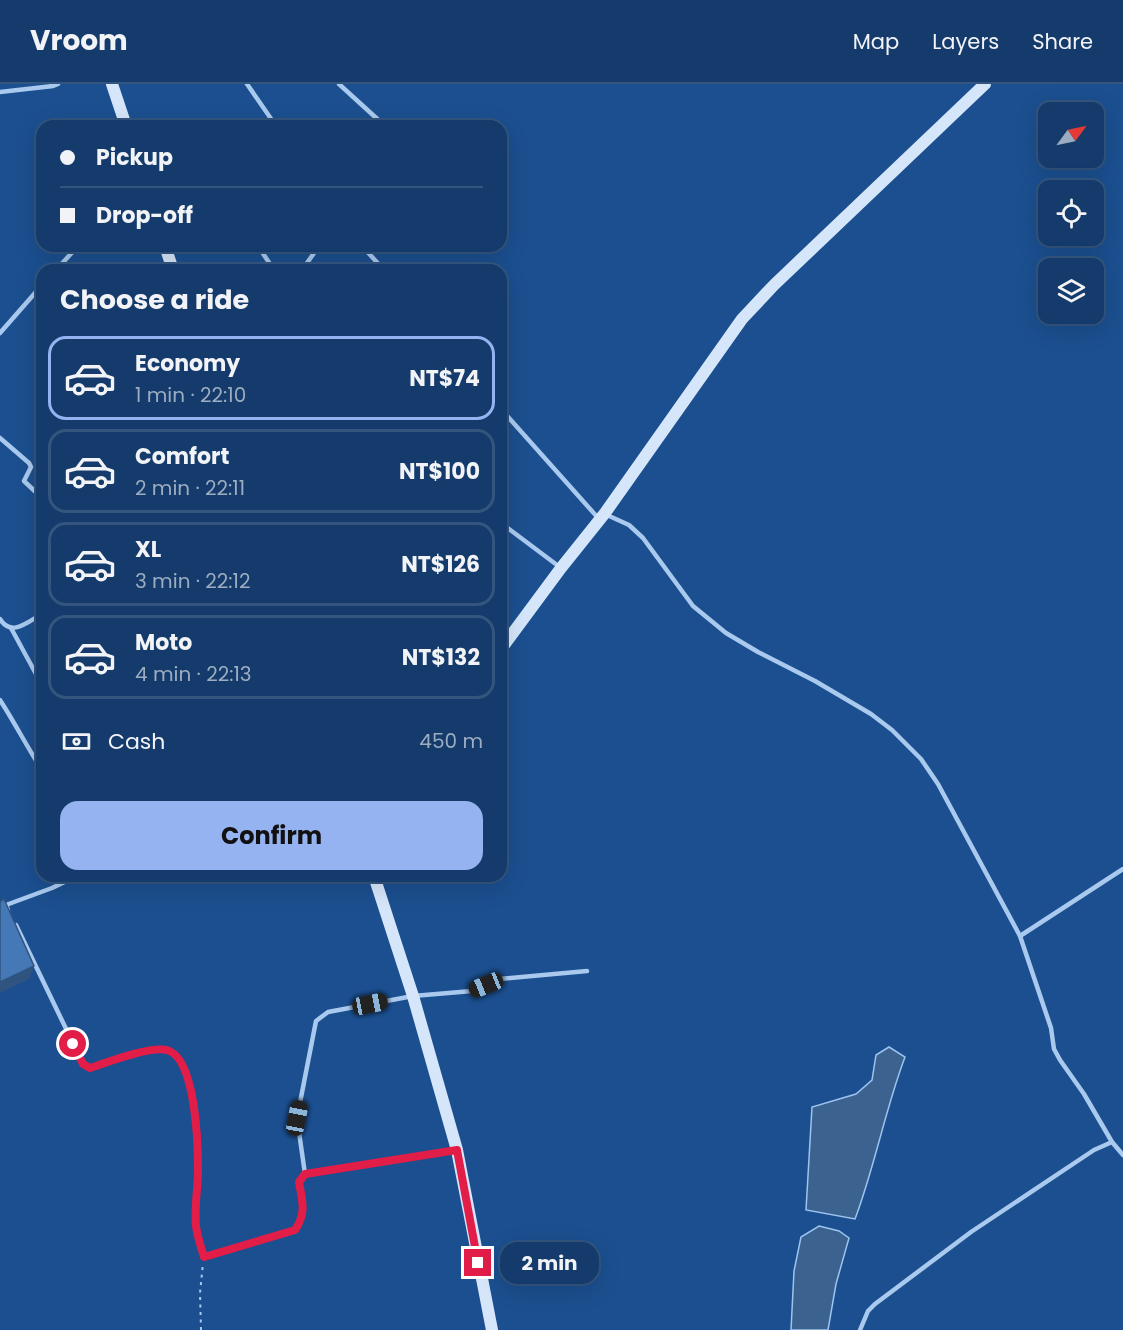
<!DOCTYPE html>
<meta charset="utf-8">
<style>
body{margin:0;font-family:Poppins,sans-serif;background:#214673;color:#f1f3f6;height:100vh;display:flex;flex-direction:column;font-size:22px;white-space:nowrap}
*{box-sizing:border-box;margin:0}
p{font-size:20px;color:#9dadc1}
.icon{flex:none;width:33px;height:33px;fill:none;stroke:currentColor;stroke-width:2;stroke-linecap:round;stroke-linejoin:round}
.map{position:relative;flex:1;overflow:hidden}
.panel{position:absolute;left:36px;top:180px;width:471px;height:618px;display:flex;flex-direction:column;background:#143b6b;border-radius:18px;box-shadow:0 6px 24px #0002,0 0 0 2px #33557e}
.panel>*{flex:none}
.banner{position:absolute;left:36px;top:36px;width:471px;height:132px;border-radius:18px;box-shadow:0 6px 24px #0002,0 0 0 2px #33557e;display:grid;align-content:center;height:132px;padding:0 24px;background:#143b6b}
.needle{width:39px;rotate:57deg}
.controls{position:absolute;left:1038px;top:18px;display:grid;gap:12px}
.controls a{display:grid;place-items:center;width:66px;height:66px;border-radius:12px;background:#143b6b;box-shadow:0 6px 24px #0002,0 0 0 2px #33557e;font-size:30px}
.end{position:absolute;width:27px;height:27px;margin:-14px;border:8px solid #e11d48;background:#fff;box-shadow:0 0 0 3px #fff}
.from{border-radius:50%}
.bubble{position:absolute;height:42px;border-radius:18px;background:#143b6b;box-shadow:0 6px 24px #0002,0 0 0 2px #33557e;font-size:20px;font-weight:700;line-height:42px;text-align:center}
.car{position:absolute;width:18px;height:36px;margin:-18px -9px;border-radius:8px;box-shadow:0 0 4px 2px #0007;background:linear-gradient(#222 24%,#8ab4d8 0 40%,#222 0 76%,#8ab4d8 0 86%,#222 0)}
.banner b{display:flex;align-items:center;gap:21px;height:57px;font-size:22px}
.banner b+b{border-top:2px solid #33557e}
.banner i{width:15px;height:15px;background:#f1f3f6}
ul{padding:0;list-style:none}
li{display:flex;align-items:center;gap:18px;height:84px;margin:0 12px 9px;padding:0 12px;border:3px solid #33557e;border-radius:18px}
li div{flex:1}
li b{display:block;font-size:22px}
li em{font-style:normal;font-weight:700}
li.on{border-color:#95b2f1}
li>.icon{width:54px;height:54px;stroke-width:1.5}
h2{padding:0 24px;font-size:27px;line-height:72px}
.pay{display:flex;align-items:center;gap:15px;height:66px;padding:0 24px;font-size:22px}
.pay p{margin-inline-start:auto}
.cta{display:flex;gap:12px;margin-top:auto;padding:12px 24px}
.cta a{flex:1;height:69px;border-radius:18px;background:#95b2f1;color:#111;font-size:24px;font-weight:700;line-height:69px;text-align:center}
header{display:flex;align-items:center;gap:36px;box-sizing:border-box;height:84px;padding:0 30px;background:#143b6b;border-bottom:2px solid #33557e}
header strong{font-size:28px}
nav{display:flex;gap:33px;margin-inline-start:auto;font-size:21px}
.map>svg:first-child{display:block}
.water{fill:#3c6290;stroke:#9cc4f0;stroke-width:1.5}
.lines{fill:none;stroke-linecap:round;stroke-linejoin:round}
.path{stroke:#a9c9ee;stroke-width:2;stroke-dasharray:3 4.5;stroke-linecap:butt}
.lane{stroke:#a9c9ee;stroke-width:4.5}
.secondary{stroke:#d6e6fa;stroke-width:12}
.shaded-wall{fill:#305480}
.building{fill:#4478b7;stroke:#305480;stroke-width:1.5}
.route{stroke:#e11d48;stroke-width:8}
</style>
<header>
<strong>Vroom</strong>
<nav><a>Map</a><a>Layers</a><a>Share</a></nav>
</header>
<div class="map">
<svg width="1123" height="1246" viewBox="0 0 1123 1246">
<rect width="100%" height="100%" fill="#1b4f8f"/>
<g class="water">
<path d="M889 963 905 973C885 1026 875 1082 855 1135L806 1126 812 1023 856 1010 872 996 876 971Z"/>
<path d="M819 1142 839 1147 849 1154 836 1200 828 1246H791L794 1187 801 1153Z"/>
</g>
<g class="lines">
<path class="path" d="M201 1246 200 1209 203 1179"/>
<g class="lane">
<path d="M247 0 276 42"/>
<path d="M339 0 385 42"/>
<path d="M0 8 53 2 58 0"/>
<path d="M258 162 274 186"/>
<path d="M362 162 384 186"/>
<path d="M56 186 78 162"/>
<path d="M302 186 319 162"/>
<path d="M0 249 42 201"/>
<path d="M501 325 599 435"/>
<path d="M0 354 29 379 31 383 24 397 42 414"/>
<path d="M607 431 629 441 643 454 693 522 726 549 758 568 815 597 871 630 892 646 921 675 938 700 1020 852 1051 944 1054 965 1060 976 1084 1010 1112 1058 1123 1071"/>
<path d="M501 439 561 484"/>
<path d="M0 535C11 554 29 537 42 530"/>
<path d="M11 544 42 601"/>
<path d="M0 616C15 639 27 663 42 686"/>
<path d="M8 826 6 821 52 804 77 792"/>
<path d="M16 841 83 980 90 984C109 978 147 962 166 966 196 971 198 1062 198 1088 198 1105 194 1125 196 1142 197 1153 201 1163 204 1173L295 1146C307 1128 302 1117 299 1098L305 1090 456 1066"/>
<path d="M1020 852 1123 785"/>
<path d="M305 1090 297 1034 316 937 328 928 413 912 472 907 500 895 587 887"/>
<path d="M860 1246 868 1227 875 1220 971 1148 1094 1066 1112 1058"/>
</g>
<g class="secondary">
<path d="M112 0 126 42"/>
<path d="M165 162 173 186"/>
<path d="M501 565 561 484 605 429 742 235 774 201 985 0"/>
<path d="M374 792 413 912 457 1066 492 1246"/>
</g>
</g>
<path class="shaded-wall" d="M34 882 29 895 0 909V898Z"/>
<path class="building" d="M4 815 34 882 0 898V818Z"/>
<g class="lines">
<path class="route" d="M73 960 83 980 90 984C108 978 150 962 167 966 196 974 198 1061 198 1086 198 1104 194 1124 196 1142 197 1152 201 1163 204 1173L295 1146C307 1128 302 1117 299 1098L305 1090 457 1066 478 1179"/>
</g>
</svg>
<div class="controls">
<a><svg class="needle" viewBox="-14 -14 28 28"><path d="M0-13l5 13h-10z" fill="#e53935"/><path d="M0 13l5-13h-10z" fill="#9dadc1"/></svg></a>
<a><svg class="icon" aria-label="locate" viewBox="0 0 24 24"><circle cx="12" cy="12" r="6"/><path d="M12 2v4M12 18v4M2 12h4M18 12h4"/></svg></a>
<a><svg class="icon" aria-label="layers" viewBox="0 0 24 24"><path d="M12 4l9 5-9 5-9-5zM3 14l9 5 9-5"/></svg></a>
</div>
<i class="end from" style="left:73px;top:960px"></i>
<i class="end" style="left:478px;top:1179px"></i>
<div class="bubble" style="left:500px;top:1158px;width:99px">2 min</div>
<i class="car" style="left:486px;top:901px;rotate:248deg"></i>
<i class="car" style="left:370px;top:920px;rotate:79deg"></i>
<i class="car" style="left:297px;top:1034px;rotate:11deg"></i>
<div class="banner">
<b><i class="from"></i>Pickup</b>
<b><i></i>Drop-off</b>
</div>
<section class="panel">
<h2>Choose a ride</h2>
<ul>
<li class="on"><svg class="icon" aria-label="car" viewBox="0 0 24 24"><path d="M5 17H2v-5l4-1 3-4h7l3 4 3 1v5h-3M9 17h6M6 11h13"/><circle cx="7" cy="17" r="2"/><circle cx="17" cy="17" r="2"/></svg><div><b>Economy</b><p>1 min · 22:10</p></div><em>NT$74</em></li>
<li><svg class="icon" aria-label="car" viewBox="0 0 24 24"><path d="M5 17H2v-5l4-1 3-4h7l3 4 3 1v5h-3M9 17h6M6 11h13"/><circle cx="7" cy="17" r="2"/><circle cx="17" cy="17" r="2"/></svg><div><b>Comfort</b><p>2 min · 22:11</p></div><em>NT$100</em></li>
<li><svg class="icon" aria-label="car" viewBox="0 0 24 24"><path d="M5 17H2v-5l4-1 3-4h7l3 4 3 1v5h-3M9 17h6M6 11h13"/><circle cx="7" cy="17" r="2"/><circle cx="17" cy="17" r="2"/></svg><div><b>XL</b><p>3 min · 22:12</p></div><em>NT$126</em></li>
<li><svg class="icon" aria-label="car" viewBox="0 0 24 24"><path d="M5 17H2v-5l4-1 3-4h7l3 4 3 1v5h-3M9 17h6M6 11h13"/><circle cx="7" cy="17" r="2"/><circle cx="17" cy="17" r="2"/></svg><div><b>Moto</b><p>4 min · 22:13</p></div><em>NT$132</em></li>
</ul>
<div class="pay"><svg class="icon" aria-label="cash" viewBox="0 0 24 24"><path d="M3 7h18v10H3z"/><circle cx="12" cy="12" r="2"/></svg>Cash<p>450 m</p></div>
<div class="cta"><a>Confirm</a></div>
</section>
</div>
